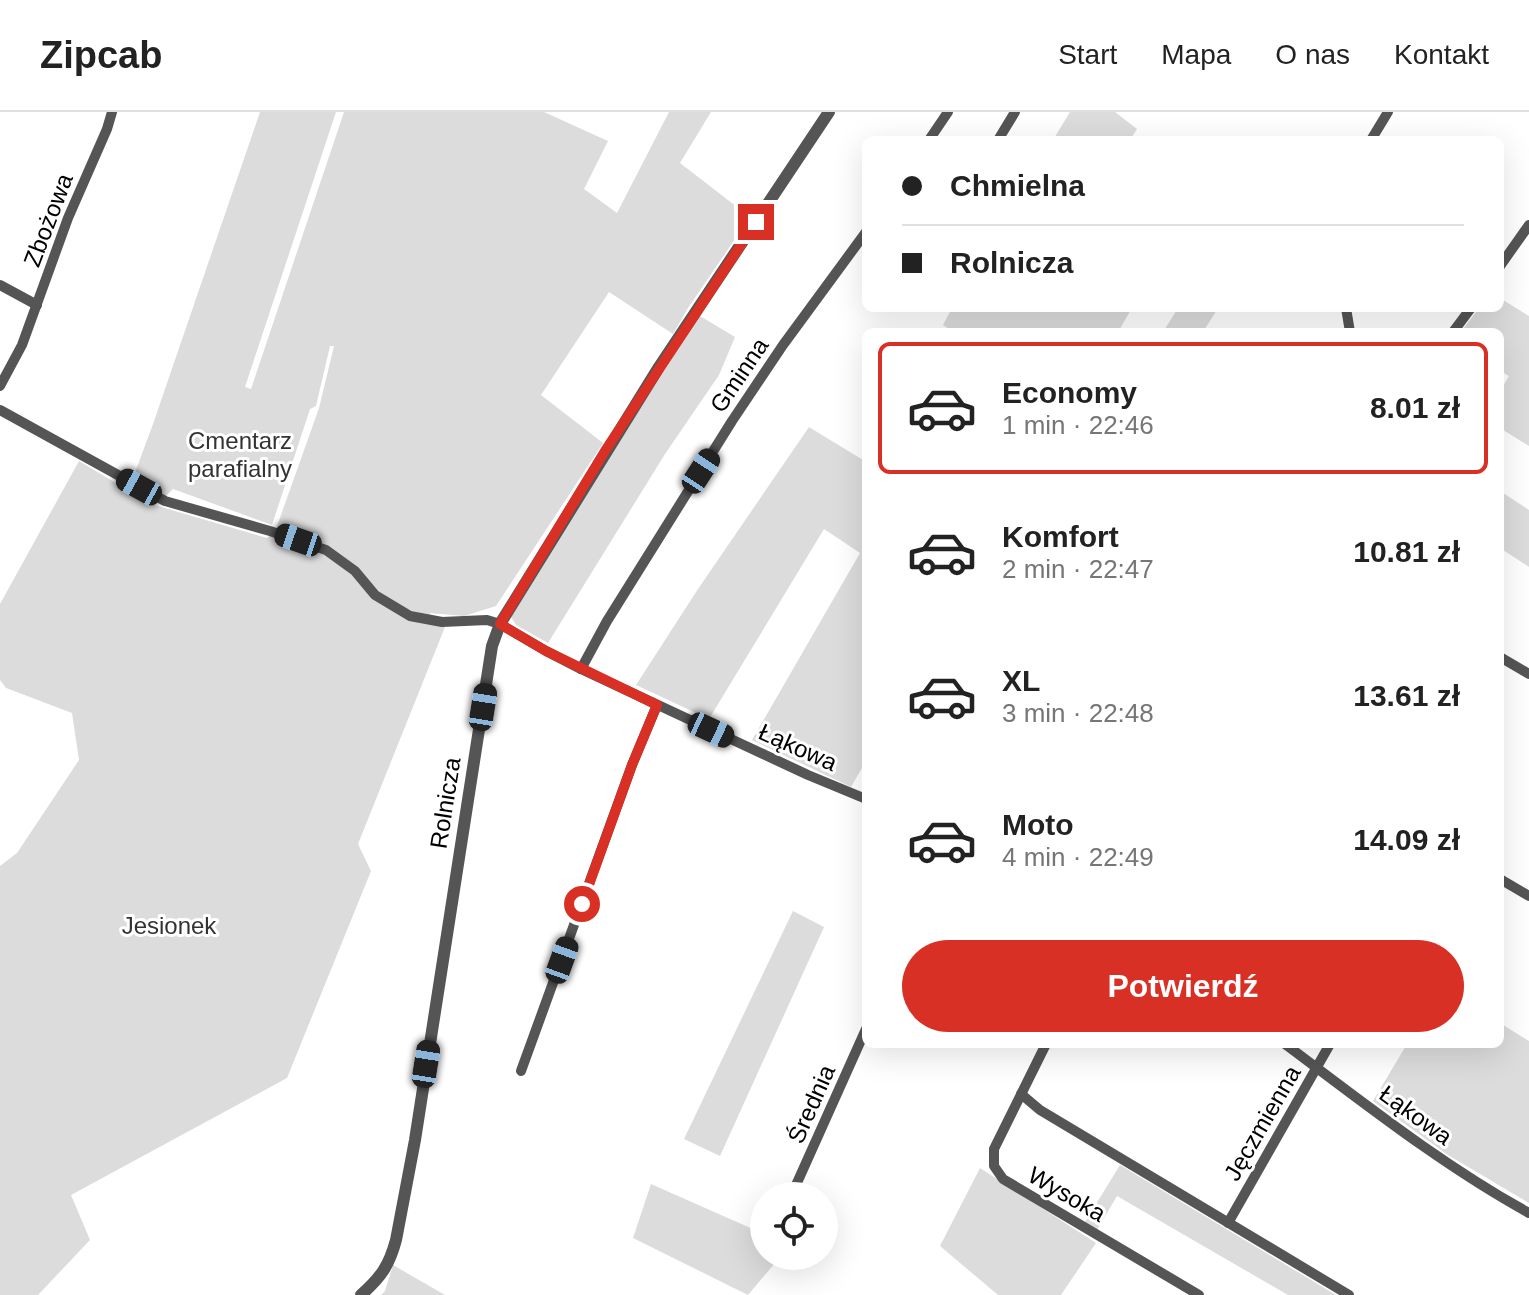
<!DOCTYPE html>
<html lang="pl">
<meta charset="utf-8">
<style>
body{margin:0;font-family:Arial,sans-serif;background:#f2f2f2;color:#222;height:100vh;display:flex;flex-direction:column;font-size:30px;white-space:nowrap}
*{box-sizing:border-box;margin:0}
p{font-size:26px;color:#767676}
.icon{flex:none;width:44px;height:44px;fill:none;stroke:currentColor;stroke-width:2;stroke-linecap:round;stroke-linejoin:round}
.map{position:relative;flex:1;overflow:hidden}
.panel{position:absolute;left:862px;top:216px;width:642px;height:720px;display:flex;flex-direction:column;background:#fff;border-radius:12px;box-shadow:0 8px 32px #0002}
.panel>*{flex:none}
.hud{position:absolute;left:862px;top:24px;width:642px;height:176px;border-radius:12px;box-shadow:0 8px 32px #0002;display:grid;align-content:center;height:176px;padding:0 40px;background:#fff}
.buttons{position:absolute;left:750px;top:1070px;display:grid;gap:16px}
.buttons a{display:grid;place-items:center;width:88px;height:88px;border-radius:50%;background:#fff;box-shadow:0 8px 32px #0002;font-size:40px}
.end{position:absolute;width:36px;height:36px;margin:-18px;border:10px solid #d93025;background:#fff;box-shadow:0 0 0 4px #fff}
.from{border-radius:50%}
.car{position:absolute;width:24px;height:48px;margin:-24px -12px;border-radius:10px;box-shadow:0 0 6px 2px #0007;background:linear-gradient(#222 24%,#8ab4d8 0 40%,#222 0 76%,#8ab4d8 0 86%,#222 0)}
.hud b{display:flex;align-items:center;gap:28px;height:76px;font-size:30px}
.hud b+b{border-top:2px solid #e0e0e0}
.hud i{width:20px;height:20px;background:#222}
ul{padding:14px 0 0;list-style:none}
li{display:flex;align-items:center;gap:24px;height:132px;margin:0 16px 12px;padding:0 24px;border:4px solid transparent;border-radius:12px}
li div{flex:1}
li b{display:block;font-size:30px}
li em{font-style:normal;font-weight:800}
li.active{border-color:#d93025}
li>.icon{width:72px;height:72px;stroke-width:1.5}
.cta{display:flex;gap:16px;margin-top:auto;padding:16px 40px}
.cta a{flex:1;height:92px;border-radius:48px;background:#d93025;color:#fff;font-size:32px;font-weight:800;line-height:92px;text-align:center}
header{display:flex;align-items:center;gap:48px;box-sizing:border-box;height:112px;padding:0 40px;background:#fff;border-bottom:2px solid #e0e0e0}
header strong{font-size:38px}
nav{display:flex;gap:44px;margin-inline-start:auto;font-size:28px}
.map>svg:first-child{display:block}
.green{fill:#dcdcdc}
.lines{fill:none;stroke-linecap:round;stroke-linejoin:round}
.minor{stroke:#555;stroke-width:10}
.tertiary{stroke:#555;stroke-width:12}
.route{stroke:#d93025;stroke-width:10}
.labels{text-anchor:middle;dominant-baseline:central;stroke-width:6;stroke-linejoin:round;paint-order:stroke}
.street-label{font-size:24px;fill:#000;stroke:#fff}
.park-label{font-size:24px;fill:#333;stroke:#fff}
</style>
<header>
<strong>Zipcab</strong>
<nav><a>Start</a><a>Mapa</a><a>O nas</a><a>Kontakt</a></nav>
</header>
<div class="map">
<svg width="1529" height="1183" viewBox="0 0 1529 1183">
<rect width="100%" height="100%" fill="#fff"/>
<g class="green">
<path d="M260 0H336L245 275 251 277 344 0H544L608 29 584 77 617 101 669 0H711L680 51 750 105 688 196 673 222 609 180 541 283 603 331 496 494 464 504 429 501 445 515 358 732 371 759 287 966 71 1083 90 1128 38 1183H0V754L17 741 79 648 72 601 6 576 0 568V492L79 349 151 392 267 426 276 417 319 296 334 234H330L316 294 310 297 272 413 173 377 166 384 133 366 153 312Z"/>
<path d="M1070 0H1115L1137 17 1130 28H1053Z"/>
<path d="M1500 186 1529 204V334L1500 316V279L1509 264 1500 259V220H1461L1479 196H1500Z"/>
<path d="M952 196H1132L1118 220H953L943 213Z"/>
<path d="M1178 196H1218L1203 220H1163Z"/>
<path d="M700 204 735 225 719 263 665 342 548 531 516 513 511 505 654 274Z"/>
<path d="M809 315 863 348 866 347V649L851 675 752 628 860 441 824 417 709 607 636 573 698 477Z"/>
<path d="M1500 379 1529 398V455L1500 436Z"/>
<path d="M793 799 824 815 720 1044 684 1027Z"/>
<path d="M1500 911 1529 929V1091L1448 1043 1373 989 1407 932H1500Z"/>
<path d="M1120 1053 1336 1183H1288L1117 1084 1097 1118 1085 1110Z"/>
<path d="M980 1056 1096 1131 1061 1183H998L940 1134Z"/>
<path d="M651 1072 764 1122V1144H781L748 1183 633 1126Z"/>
<path d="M393 1153 445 1183H381L385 1179Z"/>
</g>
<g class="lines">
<g class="minor">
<path d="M929 28 948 0"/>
<path d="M998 28 1015 0"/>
<path d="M1371 28 1388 0"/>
<path d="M1500 154 1529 113"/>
<path d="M0 173 37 193"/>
<path d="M1346 196 1350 220"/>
<path d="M1453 220 1471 196"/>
<path d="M0 274 22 233 68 106 107 17 112 0"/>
<path d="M0 298 165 389 270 419 326 438 355 459 375 483 410 504 442 510 487 508 500 512 546 539 581 557 808 663 866 687"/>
<path d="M1500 545 1529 562"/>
<path d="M581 557 607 509 732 309 783 233 866 120"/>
<path d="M1500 767 1529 784"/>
<path d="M1046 932 994 1037V1054L1003 1067 1199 1183"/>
<path d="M1285 932C1364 991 1442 1053 1529 1101"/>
<path d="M521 959 632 653 657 593"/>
<path d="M1021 982 1040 998 1349 1183"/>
<path d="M792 1082 866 917"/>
<path d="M1228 1111 1330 932"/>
</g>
<path class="tertiary" d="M361 1183C381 1165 389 1154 396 1128L415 1028 492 534 500 512 659 255 829 0"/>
</g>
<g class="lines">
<path class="route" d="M582 792 632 653 657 593 546 539 500 512 605 339 756 110"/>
</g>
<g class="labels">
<g class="street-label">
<text transform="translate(48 108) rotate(-69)">Zbożowa</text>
<text transform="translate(739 263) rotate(-56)">Gminna</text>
<text transform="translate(798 635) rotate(24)">Łąkowa</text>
<text transform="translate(445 691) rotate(-81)">Rolnicza</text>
<text transform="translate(811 992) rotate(-66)">Średnia</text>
<text transform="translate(1416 1003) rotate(36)">Łąkowa</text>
<text transform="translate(1262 1011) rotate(-60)">Jęczmienna</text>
<text transform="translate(1067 1082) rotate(30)">Wysoka</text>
</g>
<g class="park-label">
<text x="240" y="328">Cmentarz<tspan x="240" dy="28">parafialny</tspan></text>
<text x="169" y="813">Jesionek</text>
</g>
</g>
</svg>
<div class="buttons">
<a><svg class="icon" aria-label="locate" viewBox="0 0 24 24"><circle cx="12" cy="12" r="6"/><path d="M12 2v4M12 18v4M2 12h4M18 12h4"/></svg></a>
</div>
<i class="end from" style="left:582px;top:792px"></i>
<i class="end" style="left:756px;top:110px"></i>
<i class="car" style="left:701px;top:359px;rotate:33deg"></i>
<i class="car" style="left:139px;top:375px;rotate:299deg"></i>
<i class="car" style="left:298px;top:428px;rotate:289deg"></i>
<i class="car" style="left:483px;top:595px;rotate:9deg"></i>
<i class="car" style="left:711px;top:618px;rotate:115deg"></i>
<i class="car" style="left:562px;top:848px;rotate:20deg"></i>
<i class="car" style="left:426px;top:952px;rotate:9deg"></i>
<div class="hud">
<b><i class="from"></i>Chmielna</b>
<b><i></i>Rolnicza</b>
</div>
<section class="panel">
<ul>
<li class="active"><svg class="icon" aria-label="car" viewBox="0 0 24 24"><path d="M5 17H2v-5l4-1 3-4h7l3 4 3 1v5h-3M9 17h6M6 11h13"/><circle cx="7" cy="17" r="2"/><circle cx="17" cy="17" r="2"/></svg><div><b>Economy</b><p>1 min · 22:46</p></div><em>8.01 zł</em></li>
<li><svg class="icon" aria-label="car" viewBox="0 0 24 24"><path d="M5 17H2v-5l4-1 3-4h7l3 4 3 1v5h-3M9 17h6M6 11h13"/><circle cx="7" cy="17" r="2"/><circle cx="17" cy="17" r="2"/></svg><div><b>Komfort</b><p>2 min · 22:47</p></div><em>10.81 zł</em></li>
<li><svg class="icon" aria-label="car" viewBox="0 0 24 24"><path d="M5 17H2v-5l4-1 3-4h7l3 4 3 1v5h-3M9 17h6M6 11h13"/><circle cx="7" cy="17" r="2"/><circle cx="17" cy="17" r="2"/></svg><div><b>XL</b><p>3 min · 22:48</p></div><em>13.61 zł</em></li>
<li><svg class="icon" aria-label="car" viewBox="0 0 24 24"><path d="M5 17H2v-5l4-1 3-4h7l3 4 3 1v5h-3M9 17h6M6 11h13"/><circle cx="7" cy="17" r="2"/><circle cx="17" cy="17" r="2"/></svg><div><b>Moto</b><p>4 min · 22:49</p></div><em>14.09 zł</em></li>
</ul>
<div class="cta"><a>Potwierdź</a></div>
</section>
</div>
